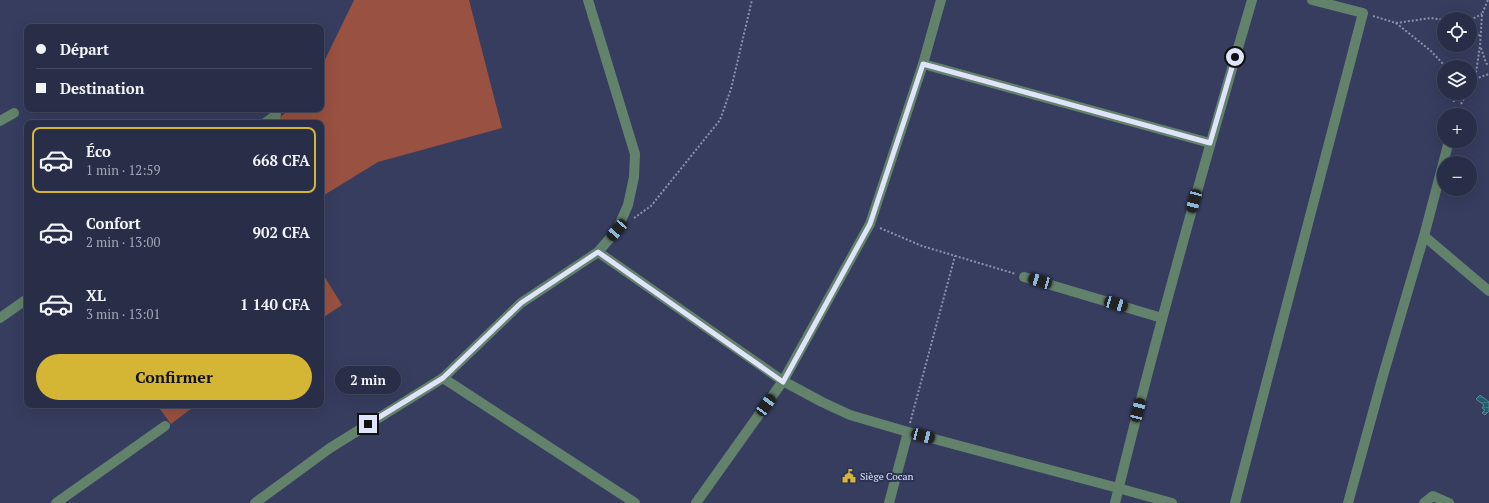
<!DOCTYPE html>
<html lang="fr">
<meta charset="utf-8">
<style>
body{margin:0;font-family:"PT Serif",serif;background:#343a52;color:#f1f3f6;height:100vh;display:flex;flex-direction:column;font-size:15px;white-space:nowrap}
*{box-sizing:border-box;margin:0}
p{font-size:13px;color:#a5a8b4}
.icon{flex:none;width:22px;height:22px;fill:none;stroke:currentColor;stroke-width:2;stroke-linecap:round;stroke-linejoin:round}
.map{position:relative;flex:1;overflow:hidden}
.drawer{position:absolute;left:24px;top:120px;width:300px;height:288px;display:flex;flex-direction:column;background:#282e47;border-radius:8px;box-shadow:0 4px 16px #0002,0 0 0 1px #444a60}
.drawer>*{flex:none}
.guide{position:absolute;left:24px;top:24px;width:300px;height:88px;border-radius:8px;box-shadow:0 4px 16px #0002,0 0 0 1px #444a60;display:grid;align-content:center;height:88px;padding:0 12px;background:#282e47}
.tools{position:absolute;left:1437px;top:12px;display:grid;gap:8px}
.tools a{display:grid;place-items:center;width:40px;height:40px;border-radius:50%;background:#282e47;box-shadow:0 4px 16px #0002,0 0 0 1px #444a60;font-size:20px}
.end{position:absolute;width:18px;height:18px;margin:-9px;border:5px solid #dfe4fa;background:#111;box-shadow:0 0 0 2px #111}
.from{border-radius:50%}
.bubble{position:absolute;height:28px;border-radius:14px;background:#282e47;box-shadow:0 4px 16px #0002,0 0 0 1px #444a60;font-size:13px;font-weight:600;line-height:28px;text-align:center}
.car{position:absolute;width:12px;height:24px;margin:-12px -6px;border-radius:5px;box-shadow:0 0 3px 1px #0007;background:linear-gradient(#222 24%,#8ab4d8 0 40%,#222 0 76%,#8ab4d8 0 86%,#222 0)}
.guide b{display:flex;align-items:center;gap:14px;height:38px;font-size:15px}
.guide b+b{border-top:1px solid #444a60}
.guide i{width:10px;height:10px;background:#f1f3f6}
ul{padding:7px 0 0;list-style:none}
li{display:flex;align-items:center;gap:12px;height:66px;margin:0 8px 6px;padding:0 4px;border:2px solid transparent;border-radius:8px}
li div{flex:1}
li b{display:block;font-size:15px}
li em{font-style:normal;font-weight:600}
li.selected{border-color:#d5b534}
li>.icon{width:36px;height:36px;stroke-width:1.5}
.action{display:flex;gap:8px;margin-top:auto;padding:8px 12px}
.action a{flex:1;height:46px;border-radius:24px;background:#d5b534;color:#111;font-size:16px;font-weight:600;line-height:46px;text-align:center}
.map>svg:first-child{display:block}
.green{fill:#995141}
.water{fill:url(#water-rules);stroke:#598797}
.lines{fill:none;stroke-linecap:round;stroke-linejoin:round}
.path{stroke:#8c92ae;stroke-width:2;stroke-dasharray:2 2;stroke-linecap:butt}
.minor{stroke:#62826c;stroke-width:10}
.route{stroke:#dfe4fa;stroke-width:5}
.labels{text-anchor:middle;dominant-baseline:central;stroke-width:4;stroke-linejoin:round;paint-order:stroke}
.poi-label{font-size:10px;fill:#dfe4fa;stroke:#2c3254;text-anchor:start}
</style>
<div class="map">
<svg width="1489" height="503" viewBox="0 0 1489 503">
<defs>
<pattern id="water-rules" width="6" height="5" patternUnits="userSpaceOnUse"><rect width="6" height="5" fill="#1f5f6d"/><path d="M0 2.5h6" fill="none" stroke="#3f7683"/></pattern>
</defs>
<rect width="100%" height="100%" fill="#363d5f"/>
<g class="green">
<path d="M354 0H469L502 128 378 162 321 197V123H273L290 109H321V68Z"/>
<path d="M321 271 342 305 321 319Z"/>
<path d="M157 405H196L171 424Z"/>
</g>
<path class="water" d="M1480 395 1489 402V411L1485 415 1482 413 1485 410 1482 408 1484 405 1476 399Z"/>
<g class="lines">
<g class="path">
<path d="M1373 16 1396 23 1431 18 1444 20"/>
<path d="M1470 20 1482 14"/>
<path d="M1396 23 1431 51 1446 67"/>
<path d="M1470 26 1481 37"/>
<path d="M1481 48 1486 63 1489 66"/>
<path d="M1475 79 1489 74"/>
<path d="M1470 87 1475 79 1480 46 1482 14 1488 0"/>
<path d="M1452 93 1454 102"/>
<path d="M1461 104 1467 93"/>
<path d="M634 218 651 206 720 120 731 89 752 0"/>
<path d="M880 228 922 246 1016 274"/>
<path d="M910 423 955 256"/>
</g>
<g class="minor">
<path d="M923 64 1210 143"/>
<path d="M1456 115V112"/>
<path d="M0 121 14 113"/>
<path d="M265 123 276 115"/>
<path d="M1424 236 1489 291"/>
<path d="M598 252 783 381 822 402 850 415 908 432 1118 488 1172 503"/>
<path d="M1024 277 1162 318"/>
<path d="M0 318 27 299"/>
<path d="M443 378 635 503"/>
<path d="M56 503 165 426"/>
<path d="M255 503 330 448 443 378 521 303 598 252 617 230 628 205 634 177 635 154 588 0"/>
<path d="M696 503 783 381 870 224 923 64 941 0"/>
<path d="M889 503 908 432"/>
<path d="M1115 503C1156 334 1203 167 1252 0"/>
<path d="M1235 503 1363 13 1312 0"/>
<path d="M1348 503 1384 372 1424 236 1449 141"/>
<path d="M1424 503 1433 496 1449 503"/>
</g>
</g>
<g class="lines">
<path class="route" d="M368 424 443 378 521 303 598 252 783 382 870 224 923 64 1210 143 1235 57"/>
</g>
<defs>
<g id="civic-bare" transform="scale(1.08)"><path d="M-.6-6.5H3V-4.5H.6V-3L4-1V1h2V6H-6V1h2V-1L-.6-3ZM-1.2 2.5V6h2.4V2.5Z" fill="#d5b534" stroke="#2c3254" stroke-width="2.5" paint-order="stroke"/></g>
</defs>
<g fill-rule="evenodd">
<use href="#civic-bare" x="849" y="476"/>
</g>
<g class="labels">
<g class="poi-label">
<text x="860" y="476">Siège Cocan</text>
</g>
</g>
</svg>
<div class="tools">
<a><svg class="icon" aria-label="locate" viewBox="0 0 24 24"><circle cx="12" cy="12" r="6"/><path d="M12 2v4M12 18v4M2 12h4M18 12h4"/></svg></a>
<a><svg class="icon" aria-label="layers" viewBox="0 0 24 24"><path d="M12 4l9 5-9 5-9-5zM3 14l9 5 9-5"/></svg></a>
<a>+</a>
<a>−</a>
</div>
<i class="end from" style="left:1235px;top:57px"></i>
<i class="end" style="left:368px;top:424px"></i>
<div class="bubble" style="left:335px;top:366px;width:66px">2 min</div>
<i class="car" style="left:1194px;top:201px;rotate:195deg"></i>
<i class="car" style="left:617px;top:230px;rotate:221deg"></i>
<i class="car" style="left:1040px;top:281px;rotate:286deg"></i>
<i class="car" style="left:1116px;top:304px;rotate:106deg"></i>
<i class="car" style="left:766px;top:405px;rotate:36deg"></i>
<i class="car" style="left:1138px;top:410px;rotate:14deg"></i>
<i class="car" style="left:923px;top:436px;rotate:105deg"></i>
<div class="guide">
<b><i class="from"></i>Départ</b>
<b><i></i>Destination</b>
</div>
<section class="drawer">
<ul>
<li class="selected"><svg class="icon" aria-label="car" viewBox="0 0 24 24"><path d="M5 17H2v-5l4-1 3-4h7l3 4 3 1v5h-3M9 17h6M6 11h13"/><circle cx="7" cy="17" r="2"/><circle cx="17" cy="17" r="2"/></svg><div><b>Éco</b><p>1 min · 12:59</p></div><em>668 CFA</em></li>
<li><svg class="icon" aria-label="car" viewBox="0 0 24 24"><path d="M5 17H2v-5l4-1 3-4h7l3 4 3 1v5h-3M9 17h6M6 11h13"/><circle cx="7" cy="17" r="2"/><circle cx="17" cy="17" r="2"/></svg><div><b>Confort</b><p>2 min · 13:00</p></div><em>902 CFA</em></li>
<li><svg class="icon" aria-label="car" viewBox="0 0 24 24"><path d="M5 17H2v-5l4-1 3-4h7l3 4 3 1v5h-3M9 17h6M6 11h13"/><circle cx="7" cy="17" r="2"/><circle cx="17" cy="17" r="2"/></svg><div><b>XL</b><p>3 min · 13:01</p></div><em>1 140 CFA</em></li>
</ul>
<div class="action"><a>Confirmer</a></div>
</section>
</div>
